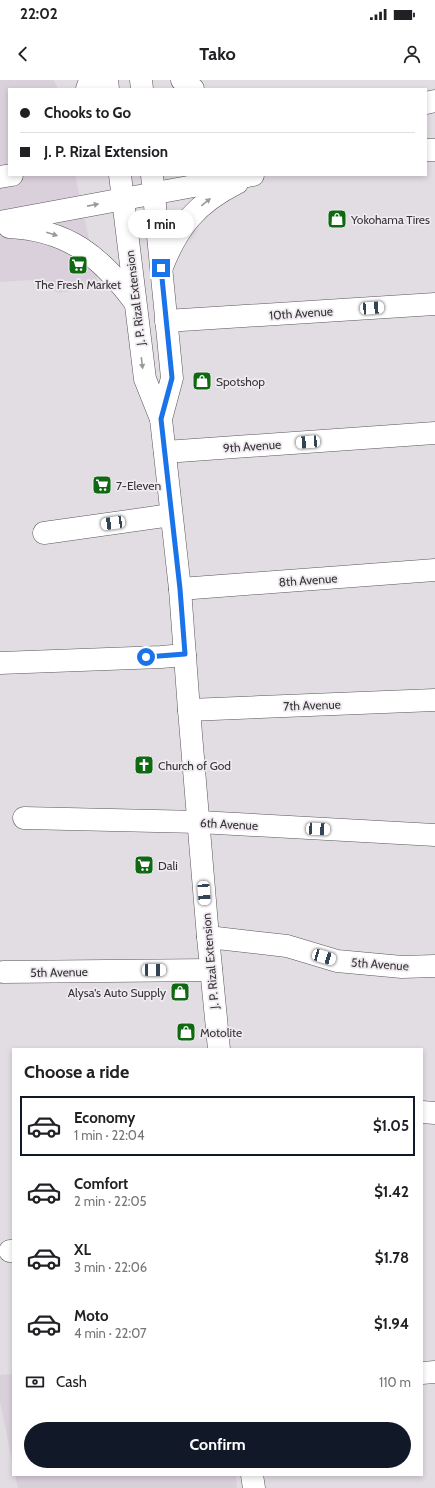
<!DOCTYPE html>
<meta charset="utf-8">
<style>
body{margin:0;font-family:Cabin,sans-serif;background:#f2f2f2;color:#202124;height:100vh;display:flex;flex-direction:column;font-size:15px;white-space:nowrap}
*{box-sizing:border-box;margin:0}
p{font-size:13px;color:#757577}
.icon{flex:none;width:22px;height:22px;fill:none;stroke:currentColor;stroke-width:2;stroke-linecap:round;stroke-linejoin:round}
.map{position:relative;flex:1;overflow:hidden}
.panel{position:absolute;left:12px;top:968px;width:411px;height:428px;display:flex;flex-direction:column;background:#fff;border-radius:0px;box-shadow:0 2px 6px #0003}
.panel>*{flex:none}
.guide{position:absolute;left:8px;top:8px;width:419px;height:88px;border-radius:0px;box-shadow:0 2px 6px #0003;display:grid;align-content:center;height:88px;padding:0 12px;background:#fff}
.end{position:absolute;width:18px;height:18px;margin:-9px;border:5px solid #1a73e8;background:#fff;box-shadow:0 0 0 2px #fff}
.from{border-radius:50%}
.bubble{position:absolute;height:28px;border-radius:14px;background:#fff;box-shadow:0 2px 6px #0003;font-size:13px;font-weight:700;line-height:28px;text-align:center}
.car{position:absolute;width:12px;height:24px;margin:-12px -6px;border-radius:5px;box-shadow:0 0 3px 1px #0007;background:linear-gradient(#fff 24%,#345 0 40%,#fff 0 76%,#345 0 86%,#fff 0)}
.guide b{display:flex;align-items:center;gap:14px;height:38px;font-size:15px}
.guide b+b{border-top:1px solid #e0e0e0}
.guide i{width:10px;height:10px;background:#202124}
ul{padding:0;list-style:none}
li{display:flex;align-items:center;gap:12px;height:60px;margin:0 8px 6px;padding:0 4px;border:2px solid transparent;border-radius:0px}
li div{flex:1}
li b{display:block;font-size:15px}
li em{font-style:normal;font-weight:700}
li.on{border-color:#111827}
li>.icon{width:36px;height:36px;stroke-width:1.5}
h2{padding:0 12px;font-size:18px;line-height:48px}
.pay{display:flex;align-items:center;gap:10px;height:44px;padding:0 12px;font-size:15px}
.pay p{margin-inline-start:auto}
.action{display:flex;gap:8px;margin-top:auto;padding:8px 12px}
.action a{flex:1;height:46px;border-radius:24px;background:#111827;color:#fff;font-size:16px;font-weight:700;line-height:46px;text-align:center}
.status{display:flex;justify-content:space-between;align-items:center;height:28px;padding:0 20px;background:#fff;direction:ltr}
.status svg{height:11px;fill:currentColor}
header{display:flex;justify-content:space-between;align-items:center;height:52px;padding:0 12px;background:#fff;font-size:18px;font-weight:700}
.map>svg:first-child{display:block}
.built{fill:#dad0dc}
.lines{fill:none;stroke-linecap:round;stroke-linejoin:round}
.street-casing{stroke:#59555a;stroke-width:23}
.secondary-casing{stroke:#59555a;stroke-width:23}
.street{stroke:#fff;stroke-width:22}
.secondary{stroke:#fff;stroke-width:22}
.oneway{fill:#9a9a9a}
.route{stroke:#1a73e8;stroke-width:5}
.labels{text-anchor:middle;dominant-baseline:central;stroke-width:3.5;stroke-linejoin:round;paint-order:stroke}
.poi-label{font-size:12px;fill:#363436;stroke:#efeaf0;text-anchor:start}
.street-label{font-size:12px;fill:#363436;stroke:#efeaf0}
</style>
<div class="status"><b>22:02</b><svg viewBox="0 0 49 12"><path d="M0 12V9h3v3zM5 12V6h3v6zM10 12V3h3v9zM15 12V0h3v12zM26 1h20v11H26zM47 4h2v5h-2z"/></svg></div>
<header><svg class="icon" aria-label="back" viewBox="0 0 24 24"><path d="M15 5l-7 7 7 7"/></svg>Tako<svg class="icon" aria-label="person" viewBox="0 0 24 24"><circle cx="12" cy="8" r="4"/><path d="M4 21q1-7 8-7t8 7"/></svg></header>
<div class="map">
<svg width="435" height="1408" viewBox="0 0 435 1408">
<rect width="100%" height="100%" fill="#e2dde3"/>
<g class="built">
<path d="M0 0H54L58 9H9V95H75L99 206 59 213 30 200 0 202Z"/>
<path d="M13 1294V1385L0 1322V1295Z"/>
<path d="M15 1395H236L237 1408H18Z"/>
</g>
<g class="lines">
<g class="street-casing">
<g id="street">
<path d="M166 241 435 224"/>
<path d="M165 372 435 353"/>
<path d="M44 453 171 435"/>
<path d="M180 509 435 490"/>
<path d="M0 583 161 577 185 575"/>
<path d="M189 630 435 620"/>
<path d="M24 738 199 742 435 755"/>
<path d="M208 857 287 866 337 881 402 887 435 886"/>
<path d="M3 892 211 890"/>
<path d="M422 1032 435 1033"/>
<path d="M10 1171H13"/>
<path d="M422 1293 435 1292"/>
</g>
</g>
<g class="secondary-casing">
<g id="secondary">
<path d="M107 0 108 9"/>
<path d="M141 0 142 9"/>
<path d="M182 0 193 9"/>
<path d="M87 9 90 0"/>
<path d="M426 23 435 21"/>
<path d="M426 70H435"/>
<path d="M120 95 145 299 161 339 180 509 189 630 208 857 219 969"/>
<path d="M152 95 172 298 161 339"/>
<path d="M0 97 12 95"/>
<path d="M0 142 253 95"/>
<path d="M9 147C68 150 100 176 134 221"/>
<path d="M162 187C178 146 197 123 237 103"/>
<path d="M252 1395 254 1408"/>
</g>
</g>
<use href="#street" class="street"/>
<use href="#secondary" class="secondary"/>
</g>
<defs><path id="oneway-solid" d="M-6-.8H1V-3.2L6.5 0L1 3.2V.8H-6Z"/></defs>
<g class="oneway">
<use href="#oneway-solid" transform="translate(206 122) rotate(-39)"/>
<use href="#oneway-solid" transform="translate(93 125) rotate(-11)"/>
<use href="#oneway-solid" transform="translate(52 154) rotate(17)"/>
<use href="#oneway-solid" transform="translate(142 283) rotate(83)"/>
</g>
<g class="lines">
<path class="route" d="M146 577 185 574 180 509 161 339 172 298 161 188"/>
</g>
<defs>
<g id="shop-square" transform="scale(1)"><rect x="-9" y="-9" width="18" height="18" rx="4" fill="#0e6911" stroke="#efeaf0"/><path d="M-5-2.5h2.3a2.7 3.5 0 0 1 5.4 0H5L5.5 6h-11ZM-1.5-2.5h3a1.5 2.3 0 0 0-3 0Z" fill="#fff"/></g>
<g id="supermarket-square" transform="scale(1)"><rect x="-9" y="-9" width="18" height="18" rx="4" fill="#0e6911" stroke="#efeaf0"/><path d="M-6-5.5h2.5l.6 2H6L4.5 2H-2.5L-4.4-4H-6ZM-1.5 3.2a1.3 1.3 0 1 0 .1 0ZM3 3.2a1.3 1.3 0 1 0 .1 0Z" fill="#fff"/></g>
<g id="church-square" transform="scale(1)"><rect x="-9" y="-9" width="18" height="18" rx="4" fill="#0e6911" stroke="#efeaf0"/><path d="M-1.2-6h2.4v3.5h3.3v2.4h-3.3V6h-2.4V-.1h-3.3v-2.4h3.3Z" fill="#fff"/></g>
</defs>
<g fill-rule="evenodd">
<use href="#shop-square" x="337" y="139"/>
<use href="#supermarket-square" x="78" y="185"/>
<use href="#shop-square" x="202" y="301"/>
<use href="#supermarket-square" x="102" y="405"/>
<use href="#church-square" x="144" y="685"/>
<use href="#supermarket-square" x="144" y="785"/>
<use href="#shop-square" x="180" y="912"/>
<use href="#shop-square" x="186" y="952"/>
</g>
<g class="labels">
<g class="poi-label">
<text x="351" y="139">Yokohama Tires</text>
<text x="78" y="204" text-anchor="middle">The Fresh Market</text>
<text x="216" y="301">Spotshop</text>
<text x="116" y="405">7-Eleven</text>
<text x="158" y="685">Church of God</text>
<text x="158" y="785">Dali</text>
<text x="166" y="912" text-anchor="end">Alysa's Auto Supply</text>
<text x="200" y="952">Motolite</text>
</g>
<g class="street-label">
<text transform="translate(135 218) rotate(-97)">J. P. Rizal Extension</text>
<text transform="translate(301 233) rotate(-4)">10th Avenue</text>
<text transform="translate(252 366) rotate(-4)">9th Avenue</text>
<text transform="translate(308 500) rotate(-4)">8th Avenue</text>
<text transform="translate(312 625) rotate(-2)">7th Avenue</text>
<text transform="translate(229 744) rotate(3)">6th Avenue</text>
<text transform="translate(210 881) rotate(-95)">J. P. Rizal Extension</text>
<text transform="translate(380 884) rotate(4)">5th Avenue</text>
<text transform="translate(59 892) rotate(-1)">5th Avenue</text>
</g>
</g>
</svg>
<i class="end from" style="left:146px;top:577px"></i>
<i class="end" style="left:161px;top:188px"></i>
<div class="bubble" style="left:128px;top:130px;width:66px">1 min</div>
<i class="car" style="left:372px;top:228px;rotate:86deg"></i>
<i class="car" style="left:308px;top:362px;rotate:266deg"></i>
<i class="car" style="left:113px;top:443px;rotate:262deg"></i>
<i class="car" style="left:318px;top:749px;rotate:93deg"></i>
<i class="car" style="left:204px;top:813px;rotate:176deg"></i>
<i class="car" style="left:324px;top:877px;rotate:106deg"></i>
<i class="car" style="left:154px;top:890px;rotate:90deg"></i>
<div class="guide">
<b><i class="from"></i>Chooks to Go</b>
<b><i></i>J. P. Rizal Extension</b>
</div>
<section class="panel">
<h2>Choose a ride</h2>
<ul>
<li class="on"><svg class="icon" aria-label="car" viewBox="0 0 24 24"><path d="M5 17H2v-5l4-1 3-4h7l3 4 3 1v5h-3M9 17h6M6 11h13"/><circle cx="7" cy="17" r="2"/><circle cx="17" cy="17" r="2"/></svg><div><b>Economy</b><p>1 min · 22:04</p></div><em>$1.05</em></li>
<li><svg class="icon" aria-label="car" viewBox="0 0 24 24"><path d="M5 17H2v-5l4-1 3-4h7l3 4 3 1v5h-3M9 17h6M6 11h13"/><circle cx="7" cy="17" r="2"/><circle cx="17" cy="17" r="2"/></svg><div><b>Comfort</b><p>2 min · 22:05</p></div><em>$1.42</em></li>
<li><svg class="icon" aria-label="car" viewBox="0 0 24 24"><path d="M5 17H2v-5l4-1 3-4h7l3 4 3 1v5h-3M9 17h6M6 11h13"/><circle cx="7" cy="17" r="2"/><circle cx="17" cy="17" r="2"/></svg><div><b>XL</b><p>3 min · 22:06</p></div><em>$1.78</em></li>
<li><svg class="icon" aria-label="car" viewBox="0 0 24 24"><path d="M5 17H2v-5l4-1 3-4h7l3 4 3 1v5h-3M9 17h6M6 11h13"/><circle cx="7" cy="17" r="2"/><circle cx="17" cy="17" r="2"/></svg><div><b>Moto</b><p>4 min · 22:07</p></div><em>$1.94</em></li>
</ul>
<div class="pay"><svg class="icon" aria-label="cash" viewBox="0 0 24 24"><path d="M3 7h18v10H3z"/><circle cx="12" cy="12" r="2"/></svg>Cash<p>110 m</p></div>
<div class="action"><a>Confirm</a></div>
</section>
</div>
